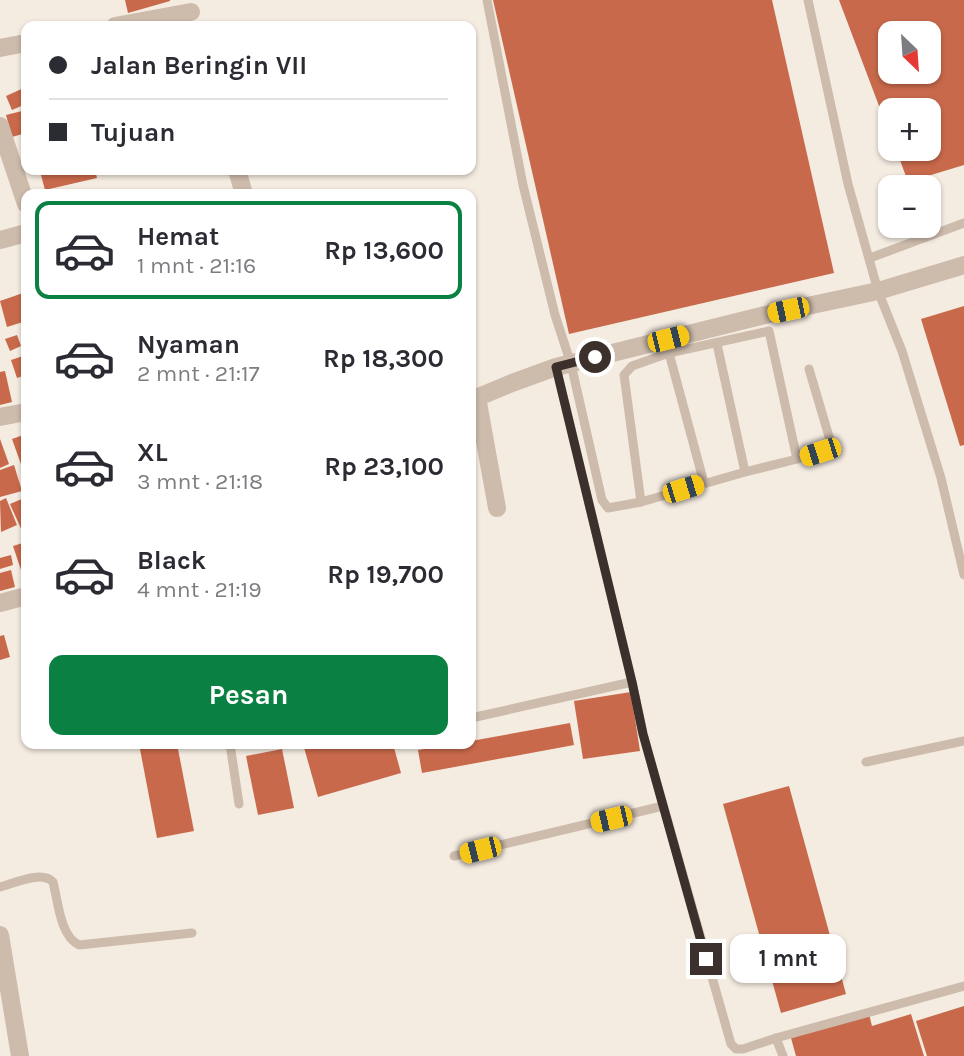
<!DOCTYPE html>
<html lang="id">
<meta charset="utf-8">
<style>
body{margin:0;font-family:Karla,sans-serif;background:#f7f7f7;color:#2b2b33;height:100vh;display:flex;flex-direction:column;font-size:26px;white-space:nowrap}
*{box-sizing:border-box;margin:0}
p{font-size:23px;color:#7c7c81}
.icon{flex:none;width:38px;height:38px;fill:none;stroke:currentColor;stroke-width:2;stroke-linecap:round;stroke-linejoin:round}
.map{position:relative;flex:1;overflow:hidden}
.details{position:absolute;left:21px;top:189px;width:455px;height:560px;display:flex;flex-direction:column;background:#fff;border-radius:14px;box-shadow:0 2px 5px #0004}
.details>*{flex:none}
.top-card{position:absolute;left:21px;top:21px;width:455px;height:154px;border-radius:14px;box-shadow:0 2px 5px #0004;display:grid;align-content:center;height:154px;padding:0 28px;background:#fff}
.needle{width:46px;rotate:155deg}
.controls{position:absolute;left:878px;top:21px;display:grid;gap:14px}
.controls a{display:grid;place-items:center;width:63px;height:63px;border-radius:14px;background:#fff;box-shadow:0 2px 5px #0004;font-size:35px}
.end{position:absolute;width:32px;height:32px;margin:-16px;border:9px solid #3b302b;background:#fff;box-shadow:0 0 0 4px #fff}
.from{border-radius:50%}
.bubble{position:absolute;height:49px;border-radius:14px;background:#fff;box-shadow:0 2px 5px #0004;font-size:23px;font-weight:700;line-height:49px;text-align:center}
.car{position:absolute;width:21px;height:42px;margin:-21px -10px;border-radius:9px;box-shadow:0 0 5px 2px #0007;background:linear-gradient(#f5c518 24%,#345 0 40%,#f5c518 0 76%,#345 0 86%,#f5c518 0)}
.top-card b{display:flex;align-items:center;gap:24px;height:66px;font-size:26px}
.top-card b+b{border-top:2px solid #e1e1e2}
.top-card i{width:18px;height:18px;background:#2b2b33}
ul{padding:12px 0 0;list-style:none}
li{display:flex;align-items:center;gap:21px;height:98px;margin:0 14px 10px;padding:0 14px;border:4px solid transparent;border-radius:14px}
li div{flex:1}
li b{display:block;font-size:26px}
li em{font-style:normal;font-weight:700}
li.on{border-color:#0b8043}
li>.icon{width:63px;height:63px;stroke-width:1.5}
.action{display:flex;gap:14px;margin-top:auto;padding:14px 28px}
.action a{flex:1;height:80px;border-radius:14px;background:#0b8043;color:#fff;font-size:28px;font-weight:700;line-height:80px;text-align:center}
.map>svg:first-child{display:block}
.building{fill:#c8694b;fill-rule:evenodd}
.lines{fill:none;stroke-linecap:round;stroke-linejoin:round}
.service{stroke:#cdbbac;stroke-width:9}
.minor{stroke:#cdbbac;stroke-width:18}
.route{stroke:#3b302b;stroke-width:9}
</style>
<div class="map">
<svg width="964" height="1056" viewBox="0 0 964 1056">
<rect width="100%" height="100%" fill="#f4ebe1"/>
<g class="building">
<path d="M125 0H170V1L128 13Z"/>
<path d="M493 0H772L834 273 569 334Z"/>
<path d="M839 0H964V165L908 182 896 149H929V110H891L890 135ZM891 33H929V72H891Z"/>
<path d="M26 87V104L12 110 6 96Z"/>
<path d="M26 110V133L12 137 6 115Z"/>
<path d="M63 170H95L97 178 45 190 41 175Z"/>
<path d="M23 293 26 302V321L7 327 0 301Z"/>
<path d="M964 306V445L960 446 921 319Z"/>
<path d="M17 335 21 346 10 351 5 339Z"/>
<path d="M26 355V375L17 378 11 360Z"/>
<path d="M5 371 12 402 0 405V372Z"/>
<path d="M26 434V466L22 467 12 439Z"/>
<path d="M0 439 9 464 0 468Z"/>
<path d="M14 465 22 491 0 497V470Z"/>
<path d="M6 498 17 525 1 532 0 501Z"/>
<path d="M24 498 26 503V540L10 504Z"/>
<path d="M26 542V575L23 576 13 546Z"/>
<path d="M11 555 13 565 0 569V558Z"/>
<path d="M11 570 15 587 0 591V573Z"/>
<path d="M4 635 10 657 0 660V636Z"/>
<path d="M631 692 640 751 583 759 574 701Z"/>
<path d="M570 723 574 745 422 773 418 750 454 744H471V741Z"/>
<path d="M139 744H177L194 831 157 838Z"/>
<path d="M303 744H393L401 773 318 797Z"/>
<path d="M282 749 294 808 258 815 246 756Z"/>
<path d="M789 786 846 994 781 1013 723 804Z"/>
<path d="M964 1006V1056H927L916 1021Z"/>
<path d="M869 1014 872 1026 911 1014 924 1056H796L791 1038Z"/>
</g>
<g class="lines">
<g class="service">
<path d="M487 0 523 185 555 315 571 364 602 500 608 508 641 502 745 472 717 344"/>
<path d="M808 0 848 184 878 291 902 351 941 478 964 575"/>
<path d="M870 258 964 223"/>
<path d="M669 353 769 331 797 459 823 450 830 440 809 369"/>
<path d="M556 367 632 682 643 734 731 1044 736 1049H743L776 1038 964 986"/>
<path d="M745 472 797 459"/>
<path d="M641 502 624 375 632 366 669 353 704 483"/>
<path d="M471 718 632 682"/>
<path d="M230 744 239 804"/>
<path d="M866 762 964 741"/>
<path d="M454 856 663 806"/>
<path d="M0 887C15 883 42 870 53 882 58 901 60 936 79 945L192 933"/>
<path d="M776 1038 783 1056"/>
</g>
<g class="minor">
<path d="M115 26 191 12"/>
<path d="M0 48 26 43"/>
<path d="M0 126 26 204"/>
<path d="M237 170 244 194"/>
<path d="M0 240 26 233"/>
<path d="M477 397 497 508"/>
<path d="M471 400 512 383 556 367 765 315 878 291 964 265"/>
<path d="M0 417 26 412"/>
<path d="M0 603 26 596"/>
<path d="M0 935 20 1056"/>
</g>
</g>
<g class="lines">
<path class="route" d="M595 357 556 367 632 682 643 734 706 959"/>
</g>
</svg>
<div class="controls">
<a><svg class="needle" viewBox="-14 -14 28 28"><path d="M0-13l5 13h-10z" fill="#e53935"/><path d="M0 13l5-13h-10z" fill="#7c7c81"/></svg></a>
<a>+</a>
<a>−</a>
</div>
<i class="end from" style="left:595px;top:357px"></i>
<i class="end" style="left:706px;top:959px"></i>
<div class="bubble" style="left:730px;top:934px;width:116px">1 mnt</div>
<i class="car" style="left:788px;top:310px;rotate:258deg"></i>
<i class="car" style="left:668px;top:339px;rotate:76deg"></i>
<i class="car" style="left:820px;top:452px;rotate:252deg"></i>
<i class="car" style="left:683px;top:489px;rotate:73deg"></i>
<i class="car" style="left:611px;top:819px;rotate:257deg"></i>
<i class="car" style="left:480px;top:850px;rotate:256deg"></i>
<div class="top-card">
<b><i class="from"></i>Jalan Beringin VII</b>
<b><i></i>Tujuan</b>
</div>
<section class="details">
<ul>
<li class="on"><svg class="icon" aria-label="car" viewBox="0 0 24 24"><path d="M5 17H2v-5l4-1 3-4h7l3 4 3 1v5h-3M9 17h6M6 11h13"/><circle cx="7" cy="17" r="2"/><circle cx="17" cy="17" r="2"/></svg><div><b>Hemat</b><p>1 mnt · 21:16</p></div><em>Rp 13,600</em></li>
<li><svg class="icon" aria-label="car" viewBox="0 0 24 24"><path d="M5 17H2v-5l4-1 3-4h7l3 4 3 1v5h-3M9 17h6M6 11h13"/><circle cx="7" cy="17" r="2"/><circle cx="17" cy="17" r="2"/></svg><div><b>Nyaman</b><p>2 mnt · 21:17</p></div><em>Rp 18,300</em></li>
<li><svg class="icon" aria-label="car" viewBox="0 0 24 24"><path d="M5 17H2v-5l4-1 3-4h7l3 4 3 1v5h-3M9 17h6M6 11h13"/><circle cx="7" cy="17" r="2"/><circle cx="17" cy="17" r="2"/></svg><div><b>XL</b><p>3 mnt · 21:18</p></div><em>Rp 23,100</em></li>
<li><svg class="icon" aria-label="car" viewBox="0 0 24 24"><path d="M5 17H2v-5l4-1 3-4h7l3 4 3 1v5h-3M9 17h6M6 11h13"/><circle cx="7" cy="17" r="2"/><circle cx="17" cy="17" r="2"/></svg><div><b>Black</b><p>4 mnt · 21:19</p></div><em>Rp 19,700</em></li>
</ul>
<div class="action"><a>Pesan</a></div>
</section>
</div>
